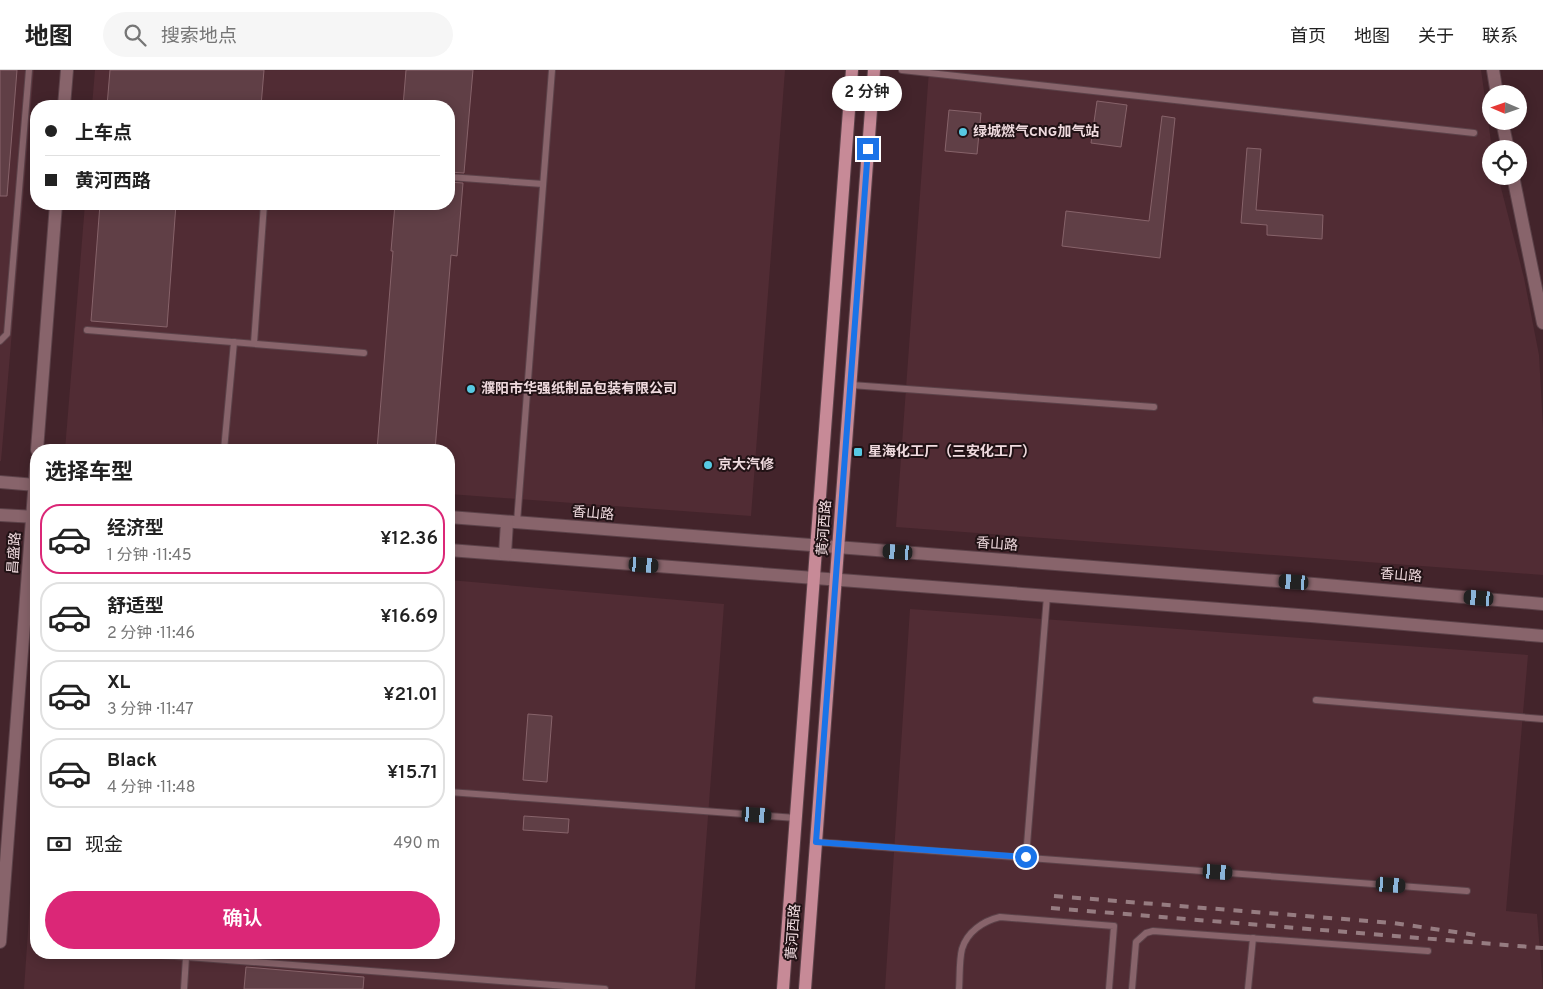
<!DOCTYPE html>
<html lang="zh">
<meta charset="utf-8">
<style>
body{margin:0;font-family:Overpass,"Noto Sans SC",sans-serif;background:#f6f6f6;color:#222;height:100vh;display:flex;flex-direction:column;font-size:19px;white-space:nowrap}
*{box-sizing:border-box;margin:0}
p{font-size:16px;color:#767676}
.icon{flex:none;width:28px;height:28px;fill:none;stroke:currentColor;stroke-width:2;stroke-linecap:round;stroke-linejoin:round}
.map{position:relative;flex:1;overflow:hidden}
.sheet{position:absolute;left:30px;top:374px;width:425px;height:515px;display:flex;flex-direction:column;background:#fff;border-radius:20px;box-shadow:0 2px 12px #0003}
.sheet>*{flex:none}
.guide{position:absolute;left:30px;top:30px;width:425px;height:110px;border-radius:20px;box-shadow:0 2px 12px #0003;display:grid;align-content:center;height:110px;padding:0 15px;background:#fff}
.needle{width:32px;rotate:272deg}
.fabs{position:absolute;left:1482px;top:15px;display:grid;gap:10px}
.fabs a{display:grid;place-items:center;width:45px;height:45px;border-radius:50%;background:#fff;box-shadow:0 2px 12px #0003;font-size:25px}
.end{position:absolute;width:22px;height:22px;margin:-11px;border:6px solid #1a73e8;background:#fff;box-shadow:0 0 0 2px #fff}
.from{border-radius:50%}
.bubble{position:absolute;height:35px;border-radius:18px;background:#fff;box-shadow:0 2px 12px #0003;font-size:16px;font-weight:600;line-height:35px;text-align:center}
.car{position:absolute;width:15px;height:30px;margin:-15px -8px;border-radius:6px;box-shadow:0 0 4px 1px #0007;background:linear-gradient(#222 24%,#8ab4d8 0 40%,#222 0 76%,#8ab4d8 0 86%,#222 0)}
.guide b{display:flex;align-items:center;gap:18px;height:48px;font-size:19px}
.guide b+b{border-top:1px solid #e0e0e0}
.guide i{width:12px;height:12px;background:#222}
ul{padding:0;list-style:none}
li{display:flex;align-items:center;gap:15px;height:70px;margin:0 10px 8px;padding:0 5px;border:2px solid #e0e0e0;border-radius:20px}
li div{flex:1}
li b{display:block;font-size:19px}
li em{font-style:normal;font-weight:600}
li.active{border-color:#db2777}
li>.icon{width:45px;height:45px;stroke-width:1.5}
h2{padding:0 15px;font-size:22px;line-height:60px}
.pay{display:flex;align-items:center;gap:12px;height:55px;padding:0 15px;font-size:19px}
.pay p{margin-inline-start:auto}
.action{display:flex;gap:10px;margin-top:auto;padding:10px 15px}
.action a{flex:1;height:58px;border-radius:30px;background:#db2777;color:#fff;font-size:20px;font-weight:600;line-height:58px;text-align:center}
header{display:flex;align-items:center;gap:30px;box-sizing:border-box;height:70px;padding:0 25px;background:#fff;border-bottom:1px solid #e0e0e0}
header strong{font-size:24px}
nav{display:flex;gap:28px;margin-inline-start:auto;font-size:18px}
.search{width:350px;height:45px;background:#f6f6f6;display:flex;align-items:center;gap:12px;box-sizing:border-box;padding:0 18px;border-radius:28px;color:#767676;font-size:19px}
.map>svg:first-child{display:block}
.built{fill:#512c34}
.building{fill:#603f46;stroke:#87636a}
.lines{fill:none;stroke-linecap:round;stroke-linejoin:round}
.lane-casing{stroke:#5c4249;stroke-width:8}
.street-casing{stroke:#5c4249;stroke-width:14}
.secondary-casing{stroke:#5c4249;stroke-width:14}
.primary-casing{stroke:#5c4249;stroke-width:14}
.lane{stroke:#88646b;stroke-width:6}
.street{stroke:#88646b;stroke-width:12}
.secondary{stroke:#88646b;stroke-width:12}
.primary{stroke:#c78a97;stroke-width:12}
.rail{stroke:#967c81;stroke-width:4;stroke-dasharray:9 9;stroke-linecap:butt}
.route{stroke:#1a73e8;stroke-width:6}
.poi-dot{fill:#57c9e3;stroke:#211215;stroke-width:2}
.labels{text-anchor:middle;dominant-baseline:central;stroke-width:4;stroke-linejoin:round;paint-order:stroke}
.poi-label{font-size:14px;font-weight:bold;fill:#efdade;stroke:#211215;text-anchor:start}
.street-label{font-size:14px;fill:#efdade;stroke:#211215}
</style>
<header>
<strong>地图</strong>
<div class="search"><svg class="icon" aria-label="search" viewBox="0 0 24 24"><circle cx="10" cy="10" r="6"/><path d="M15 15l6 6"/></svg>搜索地点</div>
<nav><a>首页</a><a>地图</a><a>关于</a><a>联系</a></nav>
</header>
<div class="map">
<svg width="1543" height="919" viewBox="0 0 1543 919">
<rect width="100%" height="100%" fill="#43242b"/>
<g class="built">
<path d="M0 0H34L1 391H0Z"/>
<path d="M95 0H785L751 446 449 424V380H65L85 134H449V36H92Z"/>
<path d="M929 0H1481L1492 79 1491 106H1498L1524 208 1539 285 1543 358V505L896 457Z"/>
<path d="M449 510 724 534 695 919H24L36 746V882H449Z"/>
<path d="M910 539 1528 585 1506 841 1537 844 1543 919H885Z"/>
</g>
<g class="building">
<path d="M0 0H17L7 126H0Z"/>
<path d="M110 0H264L261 36H107Z"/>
<path d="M406 0H473L464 103 449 102V36H403Z"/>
<path d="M1097 31 1127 35 1121 77 1091 73Z"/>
<path d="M949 40 981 43 977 84 945 81Z"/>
<path d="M1162 46 1175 48 1160 188 1062 176 1066 141 1149 151Z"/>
<path d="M1247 78 1261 79 1256 140 1323 145 1322 169 1267 165V155L1241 153Z"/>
<path d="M449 112 463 113 457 186 451 185 435 380H377L393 181H391L395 134H449Z"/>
<path d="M100 134H176L167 257 91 251Z"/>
<path d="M528 644 552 646 547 712 523 710Z"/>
<path d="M524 746 569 749 568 763 523 760Z"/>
<path d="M246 897 364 907 363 919H244Z"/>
</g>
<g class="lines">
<g class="lane-casing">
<g id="lane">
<path d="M902 0 1474 63"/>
<path d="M449 107 543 114"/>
<path d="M87 260 364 283"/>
<path d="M0 271 7 264 29 0"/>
<path d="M254 273 264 134"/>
<path d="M851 315 1154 337"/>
<path d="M224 380 234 272"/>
<path d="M517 452 552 0"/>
<path d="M1316 630 1543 649"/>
<path d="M449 722 796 748"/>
<path d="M816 772 1467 821"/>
<path d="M1026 787 1047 526"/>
<path d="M122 882 605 919"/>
<path d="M184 919 186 887"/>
<path d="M959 919C960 907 959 891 962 879 967 862 983 851 1000 847L1114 856 1109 919"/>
<path d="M1132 919 1136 872 1146 863 1153 861 1428 881"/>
<path d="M1248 919 1253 868"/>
</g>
</g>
<g class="street-casing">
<g id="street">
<path d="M1493 0 1497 24"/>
<path d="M1502 51 1508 79"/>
<path d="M1513 106 1543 253"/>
</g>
</g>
<g class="secondary-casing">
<g id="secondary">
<path d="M64 36 67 0"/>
<path d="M37 380 56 134"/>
<path d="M0 412 36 415"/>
<path d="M0 445 36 447"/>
<path d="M449 447 1314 514 1543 534"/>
<path d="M449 480 1311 546 1543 566"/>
<path d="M505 484 507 452"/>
<path d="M0 872 36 396"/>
</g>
</g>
<g class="primary-casing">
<g id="primary">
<path d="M783 919 852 0"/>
<path d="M805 919 874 0"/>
</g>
</g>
<use href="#lane" class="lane"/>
<use href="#street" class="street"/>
<use href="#secondary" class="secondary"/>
<use href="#primary" class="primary"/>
<g class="rail">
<path d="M1054 826 1393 853 1483 866"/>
<path d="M1051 838 1543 878"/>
</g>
</g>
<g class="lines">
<path class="route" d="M868 79 816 772 1026 787"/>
</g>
<g class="poi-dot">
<circle cx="963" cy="62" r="5"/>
<circle cx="471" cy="319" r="5"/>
<rect x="853" y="377" width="10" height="10" rx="2.5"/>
<circle cx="708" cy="395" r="5"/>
</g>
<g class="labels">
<g class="poi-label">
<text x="973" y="62">绿城燃气CNG加气站</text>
<text x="481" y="319">濮阳市华强纸制品包装有限公司</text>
<text x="868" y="382">星海化工厂（三安化工厂）</text>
<text x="718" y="395">京大汽修</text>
</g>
<g class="street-label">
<text transform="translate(593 444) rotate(5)">香山路</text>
<text transform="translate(825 458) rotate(-86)">黄河西路</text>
<text transform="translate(997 475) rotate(4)">香山路</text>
<text transform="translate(15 483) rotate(-86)">昌盛路</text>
<text transform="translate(1401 506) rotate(5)">香山路</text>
<text transform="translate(794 862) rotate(-86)">黄河西路</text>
</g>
</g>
</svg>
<div class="fabs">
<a><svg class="needle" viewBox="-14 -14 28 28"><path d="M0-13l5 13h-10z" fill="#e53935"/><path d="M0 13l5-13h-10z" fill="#767676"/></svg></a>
<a><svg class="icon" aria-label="locate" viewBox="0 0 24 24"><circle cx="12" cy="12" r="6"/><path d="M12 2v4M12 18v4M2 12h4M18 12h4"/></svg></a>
</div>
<i class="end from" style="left:1026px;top:787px"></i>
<i class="end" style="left:868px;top:79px"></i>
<div class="bubble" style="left:832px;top:6px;width:70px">2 分钟</div>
<i class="car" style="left:898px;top:482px;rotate:274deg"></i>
<i class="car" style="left:644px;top:495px;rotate:94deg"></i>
<i class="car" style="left:1294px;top:512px;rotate:274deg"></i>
<i class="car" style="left:1479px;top:528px;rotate:275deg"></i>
<i class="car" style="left:757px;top:745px;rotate:94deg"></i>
<i class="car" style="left:1218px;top:802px;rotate:94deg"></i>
<i class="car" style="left:1391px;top:815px;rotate:94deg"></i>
<div class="guide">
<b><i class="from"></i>上车点</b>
<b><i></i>黄河西路</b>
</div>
<section class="sheet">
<h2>选择车型</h2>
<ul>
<li class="active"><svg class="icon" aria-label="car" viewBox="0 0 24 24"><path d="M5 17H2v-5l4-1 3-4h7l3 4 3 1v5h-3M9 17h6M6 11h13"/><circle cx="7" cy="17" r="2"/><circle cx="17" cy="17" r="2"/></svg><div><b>经济型</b><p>1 分钟 · 11:45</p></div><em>¥12.36</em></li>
<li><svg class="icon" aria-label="car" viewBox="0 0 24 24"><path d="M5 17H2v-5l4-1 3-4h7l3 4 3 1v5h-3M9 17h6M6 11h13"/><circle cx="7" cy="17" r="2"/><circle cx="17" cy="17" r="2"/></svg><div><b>舒适型</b><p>2 分钟 · 11:46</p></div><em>¥16.69</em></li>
<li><svg class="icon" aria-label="car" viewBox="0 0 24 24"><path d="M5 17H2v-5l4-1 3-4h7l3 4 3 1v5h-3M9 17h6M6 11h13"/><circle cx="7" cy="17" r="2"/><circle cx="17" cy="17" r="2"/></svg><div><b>XL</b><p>3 分钟 · 11:47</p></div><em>¥21.01</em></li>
<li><svg class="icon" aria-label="car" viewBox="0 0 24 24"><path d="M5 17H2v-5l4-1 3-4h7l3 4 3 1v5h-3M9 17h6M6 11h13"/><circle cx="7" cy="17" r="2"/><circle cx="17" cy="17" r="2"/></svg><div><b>Black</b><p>4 分钟 · 11:48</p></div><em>¥15.71</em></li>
</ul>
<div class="pay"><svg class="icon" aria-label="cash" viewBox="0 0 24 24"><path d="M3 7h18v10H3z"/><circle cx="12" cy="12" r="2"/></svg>现金<p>490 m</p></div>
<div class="action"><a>确认</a></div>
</section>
</div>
